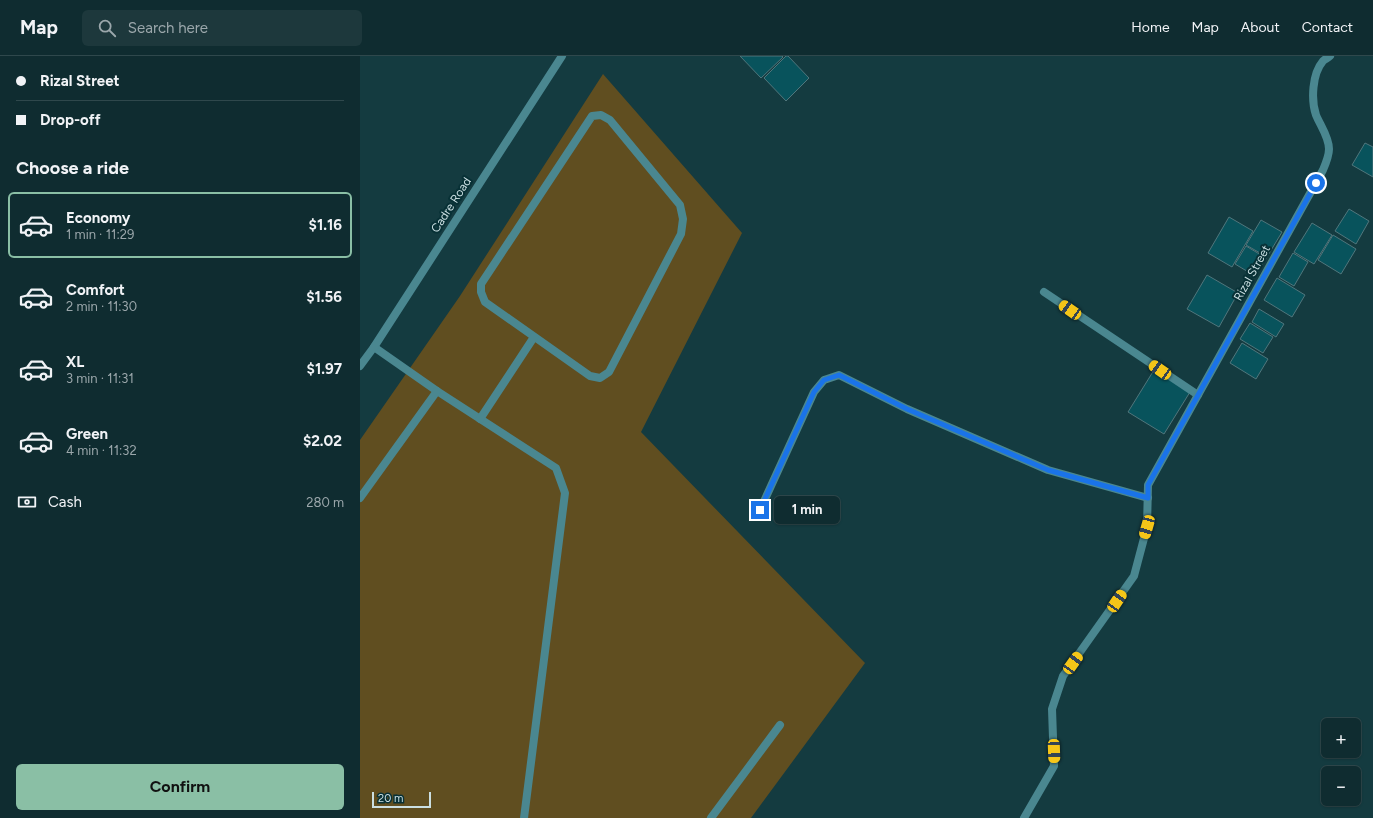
<!DOCTYPE html>
<meta charset="utf-8">
<style>
body{margin:0;font-family:Figtree,sans-serif;background:#1d383c;color:#f1f3f6;height:100vh;display:flex;flex-direction:column;font-size:15px;white-space:nowrap}
*{box-sizing:border-box;margin:0}
p{font-size:13px;color:#9ba7ab}
.icon{flex:none;width:22px;height:22px;fill:none;stroke:currentColor;stroke-width:2;stroke-linecap:round;stroke-linejoin:round}
.map{position:relative;flex:1;overflow:hidden}
.sheet{display:flex;flex-direction:column;background:#0f2c30;width:360px}
.sheet>*{flex:none}
.guide{display:grid;align-content:center;height:88px;padding:0 16px;background:#0f2c30}
.tools{position:absolute;left:961px;top:662px;display:grid;gap:8px}
.tools a{display:grid;place-items:center;width:40px;height:40px;border-radius:6px;background:#0f2c30;box-shadow:0 1px 3px #0004,0 0 0 1px #2f484c;font-size:20px}
.scale{position:absolute;left:12px;bottom:10px;width:59px;box-sizing:border-box;padding-left:4px;border:2px solid #cbdfe2;border-top:0;font-size:11px;line-height:14px;white-space:nowrap;color:#cbdfe2;-webkit-text-stroke:3px #083136;paint-order:stroke}
.end{position:absolute;width:18px;height:18px;margin:-9px;border:5px solid #1a73e8;background:#fff;box-shadow:0 0 0 2px #fff}
.from{border-radius:50%}
.bubble{position:absolute;height:28px;border-radius:6px;background:#0f2c30;box-shadow:0 1px 3px #0004,0 0 0 1px #2f484c;font-size:13px;font-weight:700;line-height:28px;text-align:center}
.car{position:absolute;width:12px;height:24px;margin:-12px -6px;border-radius:5px;box-shadow:0 0 3px 1px #0007;background:linear-gradient(#f5c518 24%,#345 0 40%,#f5c518 0 76%,#345 0 86%,#f5c518 0)}
.guide b{display:flex;align-items:center;gap:14px;height:38px;font-size:15px}
.guide b+b{border-top:1px solid #2f484c}
.guide i{width:10px;height:10px;background:#f1f3f6}
ul{padding:0;list-style:none}
li{display:flex;align-items:center;gap:12px;height:66px;margin:0 8px 6px;padding:0 8px;border:2px solid transparent;border-radius:6px}
li div{flex:1}
li b{display:block;font-size:15px}
li em{font-style:normal;font-weight:700}
li.active{border-color:#8abfa5}
li>.icon{width:36px;height:36px;stroke-width:1.5}
h2{padding:0 16px;font-size:18px;line-height:48px}
.pay{display:flex;align-items:center;gap:10px;height:44px;padding:0 16px;font-size:15px}
.pay p{margin-inline-start:auto}
.button{display:flex;gap:8px;margin-top:auto;padding:8px 16px}
.button a{flex:1;height:46px;border-radius:6px;background:#8abfa5;color:#111;font-size:16px;font-weight:700;line-height:46px;text-align:center}
header{display:flex;align-items:center;gap:24px;box-sizing:border-box;height:56px;padding:0 20px;background:#0f2c30;border-bottom:1px solid #2f484c}
header strong{font-size:19px}
nav{display:flex;gap:22px;margin-inline-start:auto;font-size:14px}
.search{width:280px;height:36px;background:#1d383c;display:flex;align-items:center;gap:10px;box-sizing:border-box;padding:0 14px;border-radius:6px;color:#9ba7ab;font-size:15px}
main{display:flex;flex:1;min-height:0}
.map>svg:first-child{display:block}
.green{fill:#604e20}
.building{fill:#08535c;stroke:#50767c}
.lines{fill:none;stroke-linecap:round;stroke-linejoin:round}
.service{stroke:#4a8790;stroke-width:8}
.minor{stroke:#4a8790;stroke-width:8}
.route{stroke:#1a73e8;stroke-width:5}
.labels{text-anchor:middle;dominant-baseline:central;stroke-width:4;stroke-linejoin:round;paint-order:stroke}
.street-label{font-size:12px;fill:#cbdfe2;stroke:#083136}
</style>
<header>
<strong>Map</strong>
<div class="search"><svg class="icon" aria-label="search" viewBox="0 0 24 24"><circle cx="10" cy="10" r="6"/><path d="M15 15l6 6"/></svg>Search here</div>
<nav><a>Home</a><a>Map</a><a>About</a><a>Contact</a></nav>
</header>
<main>
<section class="sheet">
<div class="guide">
<b><i class="from"></i>Rizal Street</b>
<b><i></i>Drop-off</b>
</div>
<h2>Choose a ride</h2>
<ul>
<li class="active"><svg class="icon" aria-label="car" viewBox="0 0 24 24"><path d="M5 17H2v-5l4-1 3-4h7l3 4 3 1v5h-3M9 17h6M6 11h13"/><circle cx="7" cy="17" r="2"/><circle cx="17" cy="17" r="2"/></svg><div><b>Economy</b><p>1 min · 11:29</p></div><em>$1.16</em></li>
<li><svg class="icon" aria-label="car" viewBox="0 0 24 24"><path d="M5 17H2v-5l4-1 3-4h7l3 4 3 1v5h-3M9 17h6M6 11h13"/><circle cx="7" cy="17" r="2"/><circle cx="17" cy="17" r="2"/></svg><div><b>Comfort</b><p>2 min · 11:30</p></div><em>$1.56</em></li>
<li><svg class="icon" aria-label="car" viewBox="0 0 24 24"><path d="M5 17H2v-5l4-1 3-4h7l3 4 3 1v5h-3M9 17h6M6 11h13"/><circle cx="7" cy="17" r="2"/><circle cx="17" cy="17" r="2"/></svg><div><b>XL</b><p>3 min · 11:31</p></div><em>$1.97</em></li>
<li><svg class="icon" aria-label="car" viewBox="0 0 24 24"><path d="M5 17H2v-5l4-1 3-4h7l3 4 3 1v5h-3M9 17h6M6 11h13"/><circle cx="7" cy="17" r="2"/><circle cx="17" cy="17" r="2"/></svg><div><b>Green</b><p>4 min · 11:32</p></div><em>$2.02</em></li>
</ul>
<div class="pay"><svg class="icon" aria-label="cash" viewBox="0 0 24 24"><path d="M3 7h18v10H3z"/><circle cx="12" cy="12" r="2"/></svg>Cash<p>280 m</p></div>
<div class="button"><a>Confirm</a></div>
</section>
<div class="map">
<svg width="1013" height="762" viewBox="0 0 1013 762">
<rect width="100%" height="100%" fill="#143b40"/>
<path class="green" d="M243 18 382 177 281 376 505 607 391 762H0V384L100 240Z"/>
<g class="building">
<path d="M380 0H422L423 1 401 22Z"/>
<path d="M426 0H428L449 22 426 45 404 22Z"/>
<path d="M1005 87 1013 91V121L992 109Z"/>
<path d="M989 153 1009 165 996 188 975 175Z"/>
<path d="M869 161 893 175 872 211 848 197Z"/>
<path d="M901 164 922 176 907 201 886 189Z"/>
<path d="M952 167 972 179 954 208 934 196Z"/>
<path d="M973 179 996 193 981 218 958 204Z"/>
<path d="M886 190 906 202 895 220 875 208Z"/>
<path d="M933 197 948 206 934 230 919 221Z"/>
<path d="M847 219 878 237 859 271 827 253Z"/>
<path d="M917 222 945 239 932 261 904 244Z"/>
<path d="M899 253 924 268 916 281 892 266Z"/>
<path d="M890 267 913 281 903 297 880 283Z"/>
<path d="M882 287 908 303 896 323 870 307Z"/>
<path d="M794 314 830 336 804 378 768 356Z"/>
</g>
<g class="lines">
<g class="service">
<path d="M241 59 250 64 320 149 323 163 321 178 249 316 240 322 230 320 125 246 121 236V228L232 60Z"/>
<path d="M14 291 77 335 196 412 205 437 164 762"/>
<path d="M120 363 174 281"/>
<path d="M0 442 77 335"/>
<path d="M351 762 420 669"/>
</g>
<g class="minor">
<path d="M684 236 838 339"/>
<path d="M0 310 14 291 202 0"/>
<path d="M400 454 454 336 464 324 479 319 547 353 688 414 788 442"/>
<path d="M664 762 694 710 692 653 703 620 774 520 787 471 788 429 963 114C966 107 969 100 969 93 969 81 960 69 956 59 951 44 952 18 963 5 965 3 968 2 970 0"/>
</g>
</g>
<g class="lines">
<path class="route" d="M400 454 454 336 464 324 479 319 547 353 688 414 788 442V429L956 127"/>
</g>
<g class="labels">
<g class="street-label">
<text transform="translate(91 149) rotate(-57)">Cadre Road</text>
<text transform="translate(892 217) rotate(-61)">Rizal Street</text>
</g>
</g>
</svg>
<div class="tools">
<a>+</a>
<a>−</a>
</div>
<div class="scale">20 m</div>
<i class="end from" style="left:956px;top:127px"></i>
<i class="end" style="left:400px;top:454px"></i>
<div class="bubble" style="left:414px;top:440px;width:66px">1 min</div>
<i class="car" style="left:710px;top:254px;rotate:304deg"></i>
<i class="car" style="left:800px;top:314px;rotate:304deg"></i>
<i class="car" style="left:787px;top:471px;rotate:196deg"></i>
<i class="car" style="left:757px;top:545px;rotate:34deg"></i>
<i class="car" style="left:713px;top:607px;rotate:36deg"></i>
<i class="car" style="left:694px;top:695px;rotate:178deg"></i>
</div>
</main>
